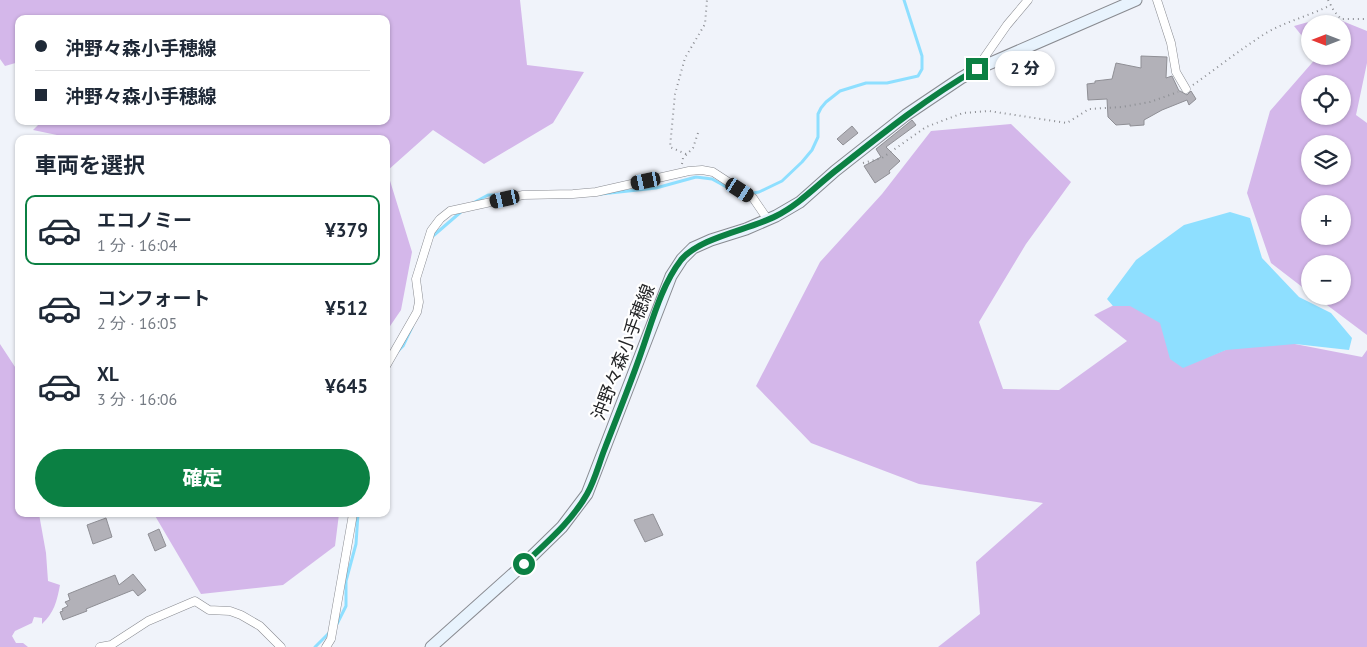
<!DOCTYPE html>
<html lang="ja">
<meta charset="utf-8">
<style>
body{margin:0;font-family:"PT Sans","Noto Sans JP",sans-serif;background:#f6f6f7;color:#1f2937;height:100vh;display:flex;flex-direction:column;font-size:19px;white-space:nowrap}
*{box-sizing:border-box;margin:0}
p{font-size:16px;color:#747a83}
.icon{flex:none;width:28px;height:28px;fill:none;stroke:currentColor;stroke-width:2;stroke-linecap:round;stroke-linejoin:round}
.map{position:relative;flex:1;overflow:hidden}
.side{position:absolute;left:15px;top:135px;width:375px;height:382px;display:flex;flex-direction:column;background:#fff;border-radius:10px;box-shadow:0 1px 4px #0004}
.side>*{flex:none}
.top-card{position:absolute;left:15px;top:15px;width:375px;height:110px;border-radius:10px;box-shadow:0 1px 4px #0004;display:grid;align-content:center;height:110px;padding:0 20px;background:#fff}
.needle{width:32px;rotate:270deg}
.fabs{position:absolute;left:1301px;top:15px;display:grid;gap:10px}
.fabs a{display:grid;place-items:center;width:50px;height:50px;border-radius:50%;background:#fff;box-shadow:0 1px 4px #0004;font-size:25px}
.end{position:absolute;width:22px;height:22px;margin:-11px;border:6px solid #0b8043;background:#fff;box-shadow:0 0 0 2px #fff}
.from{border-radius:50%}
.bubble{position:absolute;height:35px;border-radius:18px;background:#fff;box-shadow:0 1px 4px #0004;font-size:16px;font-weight:800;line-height:35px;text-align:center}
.car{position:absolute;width:15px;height:30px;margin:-15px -8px;border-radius:6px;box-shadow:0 0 4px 1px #0007;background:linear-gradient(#222 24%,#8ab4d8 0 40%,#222 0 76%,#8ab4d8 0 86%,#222 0)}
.top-card b{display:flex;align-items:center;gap:18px;height:48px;font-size:19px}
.top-card b+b{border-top:1px solid #e0e1e3}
.top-card i{width:12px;height:12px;background:#1f2937}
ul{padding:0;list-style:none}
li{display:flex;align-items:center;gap:15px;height:70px;margin:0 10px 8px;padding:0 10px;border:2px solid transparent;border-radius:10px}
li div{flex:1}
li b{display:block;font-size:19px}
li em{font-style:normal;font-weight:800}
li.selected{border-color:#0b8043}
li>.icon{width:45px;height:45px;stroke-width:1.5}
h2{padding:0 20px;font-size:22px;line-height:60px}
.button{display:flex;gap:10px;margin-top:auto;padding:10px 20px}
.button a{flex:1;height:58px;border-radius:30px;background:#0b8043;color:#fff;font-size:20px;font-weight:800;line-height:58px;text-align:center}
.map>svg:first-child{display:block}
.green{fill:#d4b7ea;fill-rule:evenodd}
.water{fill:#8edfff}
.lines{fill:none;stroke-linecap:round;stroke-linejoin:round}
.stream{stroke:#8edfff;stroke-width:3}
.building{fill:#b2b1b8;stroke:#8f8f95}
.street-casing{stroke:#898b91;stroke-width:9}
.secondary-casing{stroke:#898b91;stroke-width:13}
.path{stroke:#8c8e93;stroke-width:2;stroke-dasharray:1 4;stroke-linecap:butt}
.street{stroke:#fff;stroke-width:8}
.secondary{stroke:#e8f3fd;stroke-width:11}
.route{stroke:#0b8043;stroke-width:6}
.labels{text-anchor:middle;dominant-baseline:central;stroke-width:4.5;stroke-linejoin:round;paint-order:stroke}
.street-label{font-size:18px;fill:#232426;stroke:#fff}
</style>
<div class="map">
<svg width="1367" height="647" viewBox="0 0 1367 647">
<rect width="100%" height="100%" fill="#f0f3fa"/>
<g class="green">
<path d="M0 0H520L527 65 584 72 553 123 484 164 433 130 387 171 412 252 401 310 386 332V139H76L33 130 42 121H386V19H19V62L5 66 0 59Z"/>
<path d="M1330 16 1367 31V63L1356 115 1367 123V335L1315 296H1342V264H1310V293L1271 263 1247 193 1270 111 1318 56H1342V24H1310V46L1294 26ZM1310 84H1342V116H1310ZM1310 144H1342V176H1310ZM1310 204H1342V236H1310Z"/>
<path d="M1011 124 1071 182 1026 244 979 322 1003 389 1059 390 1127 341 1094 315 1128 298 1170 330 1183 367 1240 344H1295L1362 357 1367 350V647H938L980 614 976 562 1043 503 919 484 811 443 756 386 820 262 882 194 931 131Z"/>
<path d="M0 344 19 373V514H39L46 553 48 581 60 585C57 601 54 613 42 624V618L34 617 32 623 15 631 12 636 16 643H23L28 647H0Z"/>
<path d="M154 514H339L335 546 283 585 201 594Z"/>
</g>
<path class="water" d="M1230 212 1250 218 1262 258 1299 297 1331 313 1352 338 1349 350 1295 344 1226 350 1183 368 1170 359 1160 323 1130 306H1113L1107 299 1136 260 1184 225Z"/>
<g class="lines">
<g class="stream">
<path d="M601 194 656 188 696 177 712 179 741 195 759 192 782 181 802 162 812 150 818 137V114L821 108 826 102 840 91 866 83H887L918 76 922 69V56L904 0"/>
<path d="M473 203 488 195H508"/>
<path d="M433 236 462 211"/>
<path d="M397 352 403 346 412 327"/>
<path d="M337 624 346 606V581L356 544 358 514"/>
<path d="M315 647 331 631"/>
</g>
</g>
<g class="building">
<path d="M1141 56 1167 57 1166 78 1172 76 1179 91H1180L1187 95 1191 91 1196 99 1189 105 1187 100 1162 110 1144 120V125L1130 126V124L1116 125 1108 117 1107 99 1088 100 1087 84 1095 83V81L1112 79 1116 63 1141 68Z"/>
<path d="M912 120 916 125 886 147 900 161 889 171 890 173 875 183 864 166 881 157 876 149Z"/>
<path d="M852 126 858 133 843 145 837 139Z"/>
<path d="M653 514 663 535 645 542 634 520Z"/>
<path d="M106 518 112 537 93 544 87 525Z"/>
<path d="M159 529 166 546 155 551 148 534Z"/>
<path d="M133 574 146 590 138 596 133 590 86 609 87 611 63 620 60 612 63 611 62 609 68 606 65 602 70 600 68 594 115 575 119 585Z"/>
</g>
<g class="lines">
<g class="street-casing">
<g id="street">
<path d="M1157 0 1171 43 1176 72 1186 89"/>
<path d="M977 68 1007 25 1028 0"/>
<path d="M386 366 417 312 419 302 416 279 431 231 440 219 450 211 523 195 573 194 596 192 689 171 702 170 713 172 753 198 768 220"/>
<path d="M100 647 111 645 148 621 195 601 209 610 230 611 241 615 260 626 281 647"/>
<path d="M326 647 331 639 353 514"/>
</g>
</g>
<g class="secondary-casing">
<path id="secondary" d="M431 647 524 564 562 527 587 494 671 276 682 259 693 248 711 240 746 229 776 216 800 202 835 171 906 115 961 78 977 69 1136 0"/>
</g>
<g class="path">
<path d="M1328 0 1334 11 1341 19H1367"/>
<path d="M1193 85C1217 68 1241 49 1266 33 1287 21 1309 16 1331 5"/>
<path d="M686 154 670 147 675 94 685 58 705 24 707 0"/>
<path d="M863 163 882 158 926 127 963 113 989 111 1067 123 1089 109 1122 107 1150 102 1178 92"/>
<path d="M682 164 683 158 693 148 698 133"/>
</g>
<use href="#street" class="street"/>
<use href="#secondary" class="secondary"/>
</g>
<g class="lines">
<path class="route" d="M524 564C546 543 572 521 587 494 595 480 599 463 605 448 617 417 630 385 641 353 652 322 661 286 681 260 700 237 749 230 776 216 800 204 818 184 839 168 883 133 928 97 977 69"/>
</g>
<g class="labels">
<g class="street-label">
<text transform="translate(623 352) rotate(-69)">沖野々森小手穂線</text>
</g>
</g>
</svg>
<div class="fabs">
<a><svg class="needle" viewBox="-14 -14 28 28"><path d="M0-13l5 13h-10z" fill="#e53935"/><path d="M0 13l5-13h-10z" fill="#747a83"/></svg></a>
<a><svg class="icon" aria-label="locate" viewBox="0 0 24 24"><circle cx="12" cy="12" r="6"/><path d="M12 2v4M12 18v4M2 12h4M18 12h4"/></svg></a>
<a><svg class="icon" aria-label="layers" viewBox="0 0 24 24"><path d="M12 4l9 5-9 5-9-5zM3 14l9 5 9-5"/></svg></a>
<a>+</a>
<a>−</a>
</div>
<i class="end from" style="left:524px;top:564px"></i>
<i class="end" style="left:977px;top:69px"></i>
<div class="bubble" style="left:995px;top:51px;width:60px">2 分</div>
<i class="car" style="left:646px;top:181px;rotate:258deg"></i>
<i class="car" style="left:740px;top:190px;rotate:123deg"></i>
<i class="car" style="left:505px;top:199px;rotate:257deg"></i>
<div class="top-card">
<b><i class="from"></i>沖野々森小手穂線</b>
<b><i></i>沖野々森小手穂線</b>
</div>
<section class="side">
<h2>車両を選択</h2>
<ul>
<li class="selected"><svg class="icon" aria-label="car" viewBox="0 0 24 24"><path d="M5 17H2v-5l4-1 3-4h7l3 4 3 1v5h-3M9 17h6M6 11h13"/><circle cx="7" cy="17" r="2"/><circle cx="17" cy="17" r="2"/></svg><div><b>エコノミー</b><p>1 分 · 16:04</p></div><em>¥379</em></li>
<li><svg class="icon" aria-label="car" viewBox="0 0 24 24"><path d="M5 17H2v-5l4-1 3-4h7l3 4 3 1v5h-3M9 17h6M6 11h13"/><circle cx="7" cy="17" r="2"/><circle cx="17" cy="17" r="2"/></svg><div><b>コンフォート</b><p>2 分 · 16:05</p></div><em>¥512</em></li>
<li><svg class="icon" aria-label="car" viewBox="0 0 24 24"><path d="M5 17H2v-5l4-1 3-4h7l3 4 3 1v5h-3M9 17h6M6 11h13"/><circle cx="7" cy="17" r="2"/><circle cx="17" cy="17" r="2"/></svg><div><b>XL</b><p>3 分 · 16:06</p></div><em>¥645</em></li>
</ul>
<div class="button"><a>確定</a></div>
</section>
</div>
